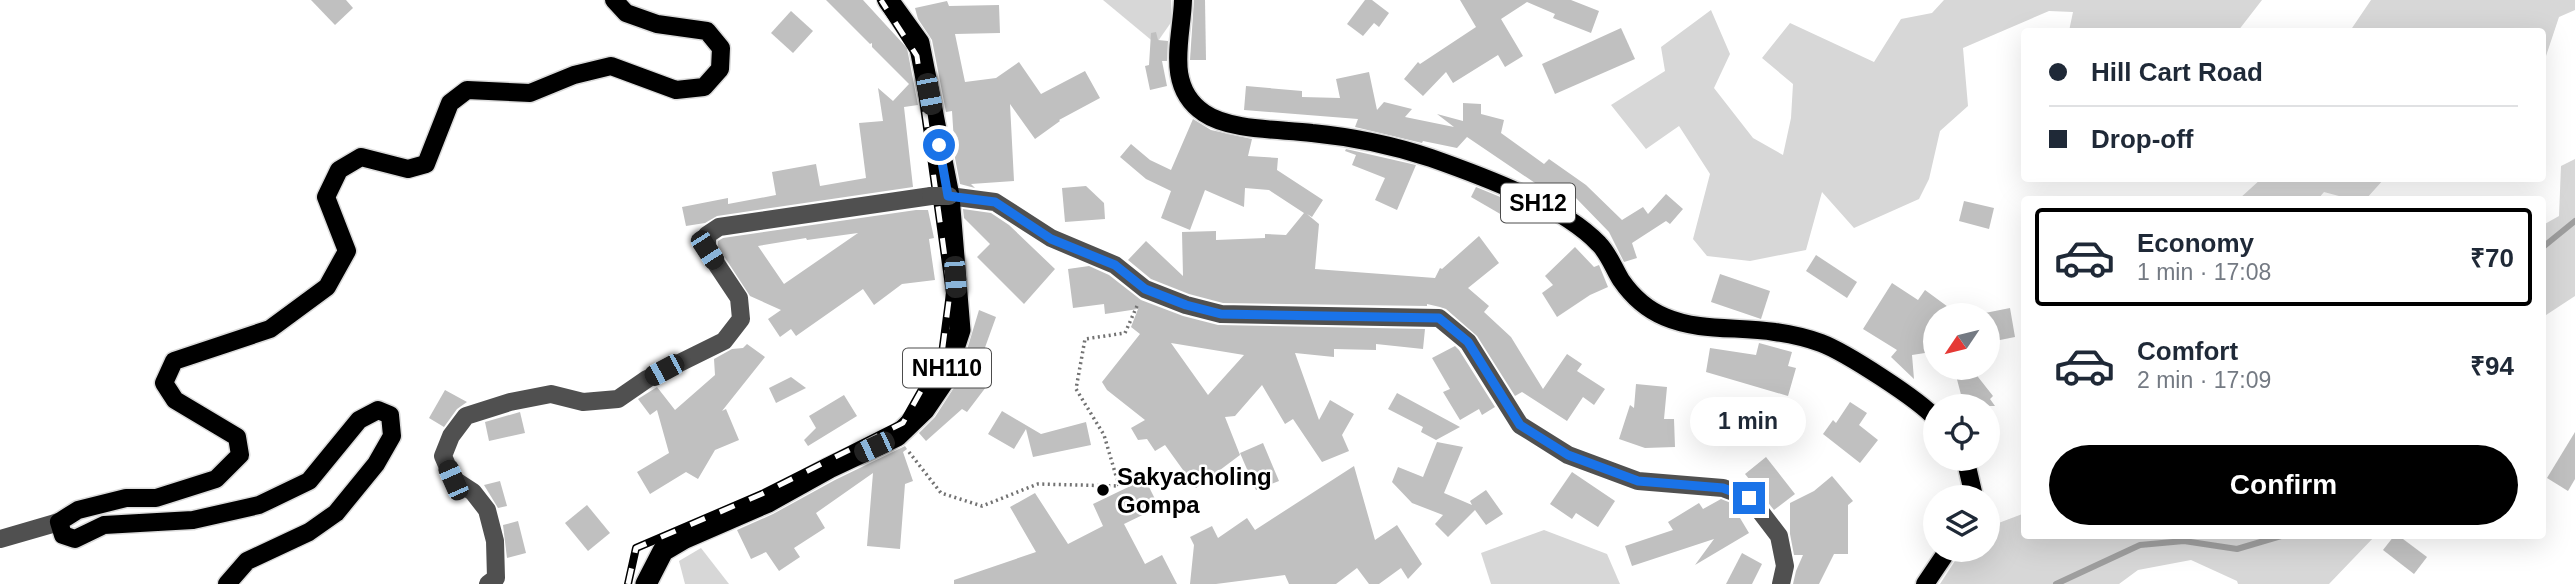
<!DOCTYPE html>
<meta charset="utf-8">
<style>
body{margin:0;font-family:Helvetica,sans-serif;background:#f2f2f3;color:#1f2937;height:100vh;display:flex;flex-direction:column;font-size:26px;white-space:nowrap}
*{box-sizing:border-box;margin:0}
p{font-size:23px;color:#747a83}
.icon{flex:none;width:38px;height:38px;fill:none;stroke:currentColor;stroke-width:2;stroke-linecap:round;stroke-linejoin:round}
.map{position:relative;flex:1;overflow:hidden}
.details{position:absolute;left:2021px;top:196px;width:525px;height:343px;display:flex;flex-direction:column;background:#fff;border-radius:7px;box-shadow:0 7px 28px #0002}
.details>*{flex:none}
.banner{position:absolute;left:2021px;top:28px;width:525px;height:154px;border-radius:7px;box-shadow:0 7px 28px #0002;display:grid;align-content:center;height:154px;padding:0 28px;background:#fff}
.needle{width:46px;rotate:235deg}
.controls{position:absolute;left:1923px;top:303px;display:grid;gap:14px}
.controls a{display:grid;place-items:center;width:77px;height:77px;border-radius:50%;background:#fff;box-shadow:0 7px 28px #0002;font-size:35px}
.end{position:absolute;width:32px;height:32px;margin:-16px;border:9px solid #1a73e8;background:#fff;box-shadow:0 0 0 4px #fff}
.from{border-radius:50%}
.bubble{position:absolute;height:49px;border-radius:24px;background:#fff;box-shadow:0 7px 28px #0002;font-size:23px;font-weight:800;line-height:49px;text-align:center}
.car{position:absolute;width:21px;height:42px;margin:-21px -10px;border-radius:9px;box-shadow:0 0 5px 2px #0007;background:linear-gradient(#222 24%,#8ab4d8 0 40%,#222 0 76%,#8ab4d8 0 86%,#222 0)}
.banner b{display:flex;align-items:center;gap:24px;height:66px;font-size:26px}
.banner b+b{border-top:2px solid #e0e1e3}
.banner i{width:18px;height:18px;background:#1f2937}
ul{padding:12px 0 0;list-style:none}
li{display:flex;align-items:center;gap:21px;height:98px;margin:0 14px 10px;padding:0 14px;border:4px solid transparent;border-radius:7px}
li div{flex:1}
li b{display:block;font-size:26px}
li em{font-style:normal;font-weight:800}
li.current{border-color:#000}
li>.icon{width:63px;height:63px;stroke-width:1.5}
.cta{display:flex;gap:14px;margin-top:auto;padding:14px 28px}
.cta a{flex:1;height:80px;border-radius:42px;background:#000;color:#fff;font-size:28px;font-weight:800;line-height:80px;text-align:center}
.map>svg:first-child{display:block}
.green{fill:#d7d7d7}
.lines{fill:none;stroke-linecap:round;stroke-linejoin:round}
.stream{stroke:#9e9e9e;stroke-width:6}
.building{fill:#c0c0c0;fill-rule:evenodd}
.major-casing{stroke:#dbdbdb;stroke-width:21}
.highway-casing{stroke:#dbdbdb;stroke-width:24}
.path{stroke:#727272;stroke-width:3.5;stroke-dasharray:2 3.5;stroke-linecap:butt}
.minor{stroke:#505050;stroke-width:18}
.major{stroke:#000;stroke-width:18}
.highway{stroke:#000;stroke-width:21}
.rail-casing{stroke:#000;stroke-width:8}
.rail{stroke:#fff;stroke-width:5;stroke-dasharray:16;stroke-linecap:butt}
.minor-bridge{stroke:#505050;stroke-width:18}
.route{stroke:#1a73e8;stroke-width:9}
.poi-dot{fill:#000;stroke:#fff;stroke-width:2.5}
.labels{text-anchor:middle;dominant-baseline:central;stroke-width:5;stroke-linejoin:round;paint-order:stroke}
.shield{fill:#fff;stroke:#4c4c4c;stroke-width:2}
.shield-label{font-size:23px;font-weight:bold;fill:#000}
.poi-label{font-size:24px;font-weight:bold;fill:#000;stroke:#fff;text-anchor:start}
</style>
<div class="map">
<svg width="2575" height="584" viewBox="0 0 2575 584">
<rect width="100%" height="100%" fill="#fff"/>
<g class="green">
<path d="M1103 0H1171L1172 21 1156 44Z"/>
<path d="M1944 0H2262L2238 31H2069L2073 12 2049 11 1963 48 1968 106 1940 131 1929 179 1919 199 1854 228 1822 192 1806 250 1750 261 1707 256 1693 239 1710 174 1679 126 1646 149 1611 105 1665 71 1661 47 1711 10 1730 54 1714 88 1753 138 1783 155 1791 118 1793 84 1762 58 1790 23 1874 62 1901 19 1932 13Z"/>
<path d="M2371 0H2575V10L2559 17 2543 65V32L2350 31Z"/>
<path d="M2575 159V296L2543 317V225L2559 216 2561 166Z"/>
<path d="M2261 179V178L2384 179 2366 199H2350L2324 192 2318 199H2239Z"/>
<path d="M2025 513V536H2375L2329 584H2238L2237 581 2191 560 2138 570 2119 584H1940L1962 550H1988V527Z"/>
<path d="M1544 530 1607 554 1620 584H1491L1481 553Z"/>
<path d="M701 548 729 584H685L679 561Z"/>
</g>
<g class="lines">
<g class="stream">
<path d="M2543 247 2575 221"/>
<path d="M2056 584 2140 545 2184 541 2237 549 2281 536"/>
</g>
</g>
<g class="building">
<path d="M311 0H346L353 8 335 25Z"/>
<path d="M826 0H863L907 48 918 105 904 107 913 187 717 216 705 223 686 226 682 207 728 198V204L776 195 772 172 816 164 820 186 866 178 859 123 883 121 878 88 893 101 909 84 872 47V43L870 44Z"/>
<path d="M1194 0H1205L1206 60H1190Z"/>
<path d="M1365 0H1372L1389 13 1379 27 1374 23 1363 36 1347 24Z"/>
<path d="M1460 0H1571L1599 11 1591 33 1553 18 1555 14 1527 2 1501 19 1523 56 1505 67 1498 55 1453 83 1446 72 1423 96 1404 79 1418 62 1420 64 1476 27Z"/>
<path d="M947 1 949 6 999 5 1000 33 955 34 965 82 996 78 1019 62 1041 94 1085 71 1100 98 1059 120 1060 121 1035 139 1010 104 1014 181 971 184 975 188 960 184 955 158 952 111 946 112 932 40 918 19 915 8Z"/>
<path d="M791 11 813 31 793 53 771 33Z"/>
<path d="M1621 28 1635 59 1555 94 1542 64Z"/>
<path d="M1156 32 1158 40 1168 41 1167 61H1162L1167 86 1150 90 1145 66 1149 65 1151 33Z"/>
<path d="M1369 72 1377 110 1384 102 1412 109 1405 117 1454 127 1437 114 1463 121V103L1481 104V114L1504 120 1501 133 1544 164 1549 159 1586 185 1622 220 1643 207 1648 214 1666 194 1683 209 1670 224 1666 221 1632 243 1637 258 1624 262 1609 232 1575 197 1569 206 1467 137 1457 148 1423 141 1422 143 1355 127 1358 119 1244 110 1246 86 1302 91V97L1340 98 1336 79Z"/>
<path d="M1193 119 1211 130 1252 139 1248 156 1278 158 1277 170 1323 200 1312 217 1307 214 1319 224 1315 269 1435 278 1440 268 1442 269 1479 236 1499 263 1468 288 1489 306 1484 312 1511 337 1543 389 1567 354 1582 364 1577 371 1605 389 1594 405 1583 397 1567 421 1522 392 1515 396 1477 336 1446 309 1440 307 1427 304V306L1223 303 1189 294 1151 279 1128 260 1146 241 1183 276 1182 232 1216 231V240L1265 238V234L1286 235 1304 213 1269 190 1245 188 1244 207 1205 190 1190 230 1161 218 1171 191 1146 179 1120 157 1131 144 1150 160 1171 170Z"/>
<path d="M1346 149 1416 165 1397 210 1375 200 1385 178 1352 165 1356 155 1345 151Z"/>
<path d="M1086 186 1104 203 1105 219 1065 222 1062 188Z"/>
<path d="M1476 187 1510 201 1502 215 1471 197Z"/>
<path d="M1964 201 1994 208 1989 229 1959 221Z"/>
<path d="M963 209 991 213 1009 225 1055 269 1024 304 977 257 990 244 964 218Z"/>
<path d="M916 210H928L934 238 929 239 935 280 902 284 874 305 863 289 796 336 791 329 780 337 768 319 781 310 750 296 718 247V241L723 238ZM858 233 784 284 758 246 806 238 807 240Z"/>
<path d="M1575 247 1594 267 1599 265 1608 287 1590 295 1557 317 1542 293 1553 285 1545 276Z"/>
<path d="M1816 255 1857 282 1847 298 1806 271Z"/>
<path d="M1089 266 1109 275 1141 300 1183 316 1218 325 1425 329 1423 349 1376 344V350L1334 349V357L1295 353 1319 420 1330 400 1354 414 1342 435 1349 451 1322 462 1293 419 1285 424 1262 385 1235 416 1225 417 1240 455 1196 488 1165 445 1155 451 1147 439 1138 440 1131 428 1145 420 1107 390 1102 382 1140 334 1131 327 1138 309 1105 314 1104 304 1073 308 1068 269ZM1171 343 1244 355 1208 395Z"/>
<path d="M1720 274 1770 291 1761 319 1711 302Z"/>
<path d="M1892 283 1918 300 1925 290 1959 315H1936V342L1925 353 1912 355 1914 379 1891 357 1897 350 1863 329Z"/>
<path d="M2010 308 2015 337 1990 342 1988 315 1985 313Z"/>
<path d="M979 310 996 317 974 378 986 387 967 412 962 409 926 441 919 433 935 417 955 386 963 363 970 354 966 353Z"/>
<path d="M1759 343 1792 352 1788 366 1796 368 1788 396 1706 372 1710 348 1756 355Z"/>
<path d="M747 344 765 357 722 411 726 409 739 440 715 450 698 479 686 472 650 494 637 472 669 453 657 410 650 415 638 399 657 387 675 410 715 375 714 359 732 349 743 348Z"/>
<path d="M1455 346 1459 350 1495 407 1482 415 1479 409 1460 420 1443 392 1450 389 1432 358Z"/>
<path d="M1954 368H1971L1993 396 1990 399 1995 406H1964Z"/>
<path d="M791 377 806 388 776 403 769 388Z"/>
<path d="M1636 384 1667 387 1664 419H1674L1675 447 1645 448 1619 439 1630 405 1634 408Z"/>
<path d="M445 390 467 402 457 409 444 427 429 418Z"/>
<path d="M1397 393 1460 427 1436 440 1421 432 1423 427 1388 409Z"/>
<path d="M844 395 857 416 808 446 804 440 816 428 809 416Z"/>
<path d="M1850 402 1867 413 1859 425 1878 440 1860 463 1823 434 1833 420 1836 423Z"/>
<path d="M1002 411 1041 434 1086 422 1091 445 1033 457 1026 429 1014 449 988 434Z"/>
<path d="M520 412 525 433 489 441 485 422Z"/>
<path d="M2575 432V479L2568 491 2547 478Z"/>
<path d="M1437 442 1463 447 1444 493 1472 505 1470 501 1486 490 1503 514 1486 525 1475 510 1448 537 1435 524 1443 515 1412 503 1392 482 1398 467 1423 477Z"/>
<path d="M1263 443 1279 481 1256 490 1240 453Z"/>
<path d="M905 446 907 449 903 452 913 481 905 484 900 549 867 546 873 473 816 513 825 528 794 548 800 557 779 571 766 552 751 559 737 530 773 514 835 480Z"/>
<path d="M1766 457 1795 494 1774 510 1745 474Z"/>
<path d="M1354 466 1375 540 1397 525 1422 564 1408 579 1401 568 1379 584H1369L1357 568 1336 584H1289L1285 575 1216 584H1190L1194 545 1190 537 1212 526 1218 538 1247 518 1255 530Z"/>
<path d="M1572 472 1615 501 1598 527 1576 513 1572 519 1550 504Z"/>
<path d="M1832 476 1853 501 1848 505V554H1834L1819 584H1793L1796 571 1803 555H1794L1790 534V503L1814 491Z"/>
<path d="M1145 479 1159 507 1124 524 1145 564 1162 555 1177 584H954V580L1036 552 1010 507 1035 493 1068 544 1103 526 1093 504Z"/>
<path d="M500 481 507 506 498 508 484 485Z"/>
<path d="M1721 499 1731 503 1749 533 1695 565 1714 539 1632 566 1625 546 1673 530 1668 522 1699 503 1703 509Z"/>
<path d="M587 505 610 533 588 551 565 523Z"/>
<path d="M518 521 526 553 507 558 503 525Z"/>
<path d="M2394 536H2399L2427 557 2414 574 2383 550Z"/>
<path d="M1742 553 1762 564 1752 584H1726Z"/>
</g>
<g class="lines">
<g class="major-casing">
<g id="major">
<path d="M1183 0C1182 38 1164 86 1204 113 1230 131 1281 129 1312 133 1353 137 1392 145 1431 158 1482 176 1562 205 1599 244 1609 254 1614 269 1621 280 1632 296 1648 310 1665 317 1700 332 1739 326 1775 332 1790 334 1807 338 1821 343 1845 352 1920 400 1936 419"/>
<path d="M1965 458 1973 492 1972 497"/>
<path d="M227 584 247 561 309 532 336 513 376 464 392 436 390 415 378 410 359 420 309 481 259 505 193 520 104 525 75 539 63 535 59 522 78 510 126 498H156L216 479 240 455 237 437 175 400 164 383 174 361 270 329 327 287 347 251 326 197 339 170 361 157 408 169 426 164 450 103 467 90 530 93 574 75 611 66 676 90 704 87 720 69 721 48 707 31 657 24 626 13 614 0"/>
<path d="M1925 584 1948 550"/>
</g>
</g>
<g class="highway-casing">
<path id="highway" d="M646 584 663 551 685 538 768 502 829 468 897 436 924 410 943 382 960 330 949 196 919 43 888 0"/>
</g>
<path class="path" d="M909 452 941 493 982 506 1038 484 1119 486 1104 435 1076 389 1085 339 1125 333 1137 306"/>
<g class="minor">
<path d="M949 196 995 202 1051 238 1115 265 1145 289 1186 305 1221 314 1439 318 1468 342 1520 425 1568 455 1638 481 1723 488 1750 498 1779 536 1785 566 1781 584"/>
<path d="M0 539 59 522"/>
<path d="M488 584 496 578 495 541 487 510 473 492 453 479 443 456 451 436 466 416 510 402 551 394 583 402 618 399 647 379 724 341 741 319 739 298 707 250V235L719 227 931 196"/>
</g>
<use href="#major" class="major"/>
<use href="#highway" class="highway"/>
<g class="rail-casing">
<path id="rail" d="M628 584 636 548 762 494 903 423 942 354 950 293 917 56 881 0"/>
</g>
<use href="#rail" class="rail"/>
<path class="minor-bridge" d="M931 196H949"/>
</g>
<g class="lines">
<path class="route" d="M939 145 948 196 995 202 1051 239 1115 265 1145 289 1186 305 1221 314 1439 318 1468 342 1520 425 1568 455 1638 481 1723 488 1749 498"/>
</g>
<circle class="poi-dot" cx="1103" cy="490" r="7"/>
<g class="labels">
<g class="shield">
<rect x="1501" y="183.5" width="74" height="39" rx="5"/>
<rect x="903" y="348.5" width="88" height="39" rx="5"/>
</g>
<g class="shield-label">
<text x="1538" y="203">SH12</text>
<text x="947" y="368">NH110</text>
</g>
<g class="poi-label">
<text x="1117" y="476">Sakyacholing<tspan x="1117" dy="28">Gompa</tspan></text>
</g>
</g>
</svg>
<div class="controls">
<a><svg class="needle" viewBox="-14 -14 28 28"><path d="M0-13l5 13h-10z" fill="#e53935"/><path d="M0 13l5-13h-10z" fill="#747a83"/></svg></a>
<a><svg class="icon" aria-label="locate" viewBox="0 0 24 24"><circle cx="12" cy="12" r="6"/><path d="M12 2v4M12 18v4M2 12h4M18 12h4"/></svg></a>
<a><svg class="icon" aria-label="layers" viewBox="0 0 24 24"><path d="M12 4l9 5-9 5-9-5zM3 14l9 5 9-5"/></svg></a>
</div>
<i class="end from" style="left:939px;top:145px"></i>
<i class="end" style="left:1749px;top:498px"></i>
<div class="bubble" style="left:1690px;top:397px;width:116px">1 min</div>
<i class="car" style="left:929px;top:94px;rotate:169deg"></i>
<i class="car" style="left:707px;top:250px;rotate:147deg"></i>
<i class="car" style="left:955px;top:277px;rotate:176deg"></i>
<i class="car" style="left:664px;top:370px;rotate:242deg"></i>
<i class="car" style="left:874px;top:447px;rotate:245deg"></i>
<i class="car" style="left:453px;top:480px;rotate:336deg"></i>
<div class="banner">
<b><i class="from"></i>Hill Cart Road</b>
<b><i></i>Drop-off</b>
</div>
<section class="details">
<ul>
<li class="current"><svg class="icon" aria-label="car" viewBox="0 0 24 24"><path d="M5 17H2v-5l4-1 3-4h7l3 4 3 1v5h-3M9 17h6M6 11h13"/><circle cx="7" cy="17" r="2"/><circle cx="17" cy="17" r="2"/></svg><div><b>Economy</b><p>1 min · 17:08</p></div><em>₹70</em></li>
<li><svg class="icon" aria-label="car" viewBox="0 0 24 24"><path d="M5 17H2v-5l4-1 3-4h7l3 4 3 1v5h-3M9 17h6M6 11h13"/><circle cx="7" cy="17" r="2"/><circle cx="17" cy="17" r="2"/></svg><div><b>Comfort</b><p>2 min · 17:09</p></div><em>₹94</em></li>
</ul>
<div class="cta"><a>Confirm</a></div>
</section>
</div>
